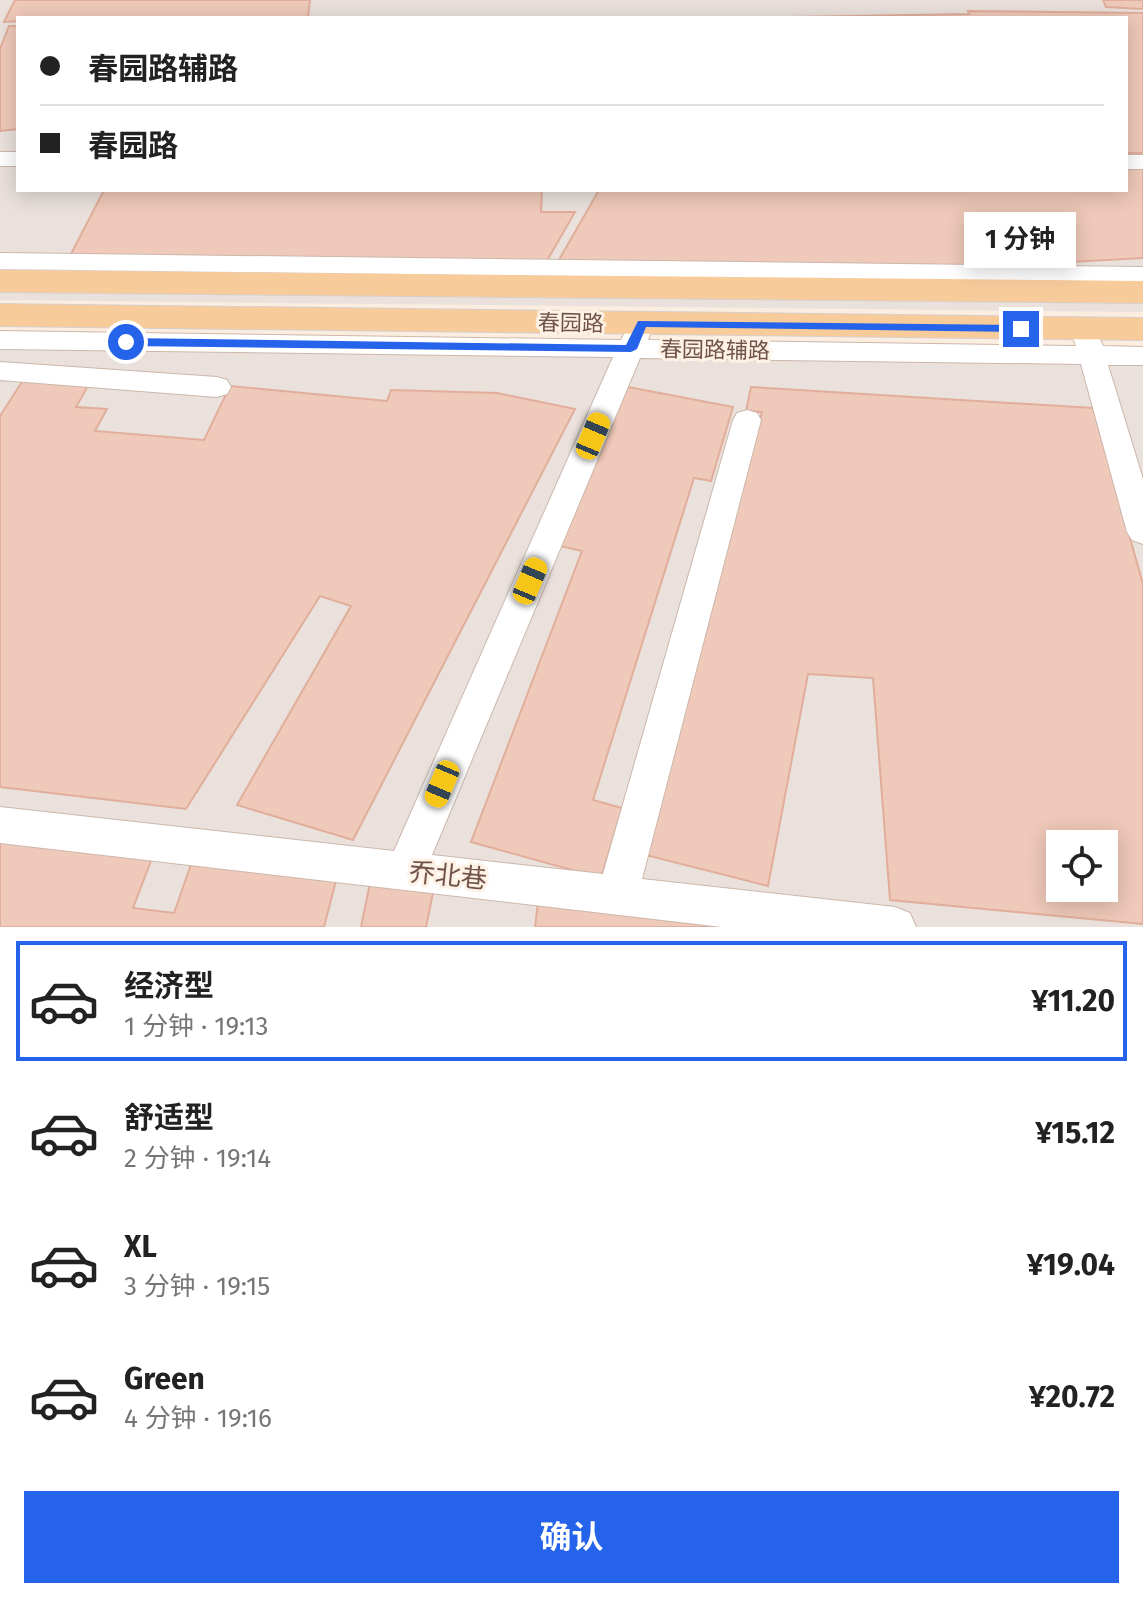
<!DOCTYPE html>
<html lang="zh">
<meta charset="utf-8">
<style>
body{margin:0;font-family:"Fira Sans","Noto Sans SC",sans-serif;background:#f2f2f2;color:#222;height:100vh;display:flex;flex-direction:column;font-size:30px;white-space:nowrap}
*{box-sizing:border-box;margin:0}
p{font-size:26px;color:#767676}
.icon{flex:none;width:44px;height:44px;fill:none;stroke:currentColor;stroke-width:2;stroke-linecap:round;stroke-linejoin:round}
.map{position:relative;height:927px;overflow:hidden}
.details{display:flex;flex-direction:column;background:#fff;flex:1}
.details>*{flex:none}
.hud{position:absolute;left:16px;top:16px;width:1112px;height:176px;border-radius:0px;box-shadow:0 4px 20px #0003;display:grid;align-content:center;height:176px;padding:0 24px;background:#fff}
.controls{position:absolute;left:1046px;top:830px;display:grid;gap:16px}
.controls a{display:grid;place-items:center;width:72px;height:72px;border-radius:0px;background:#fff;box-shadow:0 4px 20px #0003;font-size:40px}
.end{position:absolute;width:36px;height:36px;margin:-18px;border:10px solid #2563eb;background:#fff;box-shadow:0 0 0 4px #fff}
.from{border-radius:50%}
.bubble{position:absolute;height:56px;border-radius:0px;background:#fff;box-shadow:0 4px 20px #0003;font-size:26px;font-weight:700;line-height:56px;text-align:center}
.car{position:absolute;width:24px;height:48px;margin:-24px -12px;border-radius:10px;box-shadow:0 0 6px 2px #0007;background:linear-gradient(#f5c518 24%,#345 0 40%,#f5c518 0 76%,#345 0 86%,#f5c518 0)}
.hud b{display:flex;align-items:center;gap:28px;height:76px;font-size:30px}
.hud b+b{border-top:2px solid #e0e0e0}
.hud i{width:20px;height:20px;background:#222}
ul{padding:14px 0 0;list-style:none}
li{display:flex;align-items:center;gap:24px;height:120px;margin:0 16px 12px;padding:0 8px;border:4px solid transparent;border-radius:0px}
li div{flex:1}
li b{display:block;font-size:30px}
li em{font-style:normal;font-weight:700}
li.active{border-color:#2563eb}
li>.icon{width:72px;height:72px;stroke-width:1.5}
.cta{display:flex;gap:16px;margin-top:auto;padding:16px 24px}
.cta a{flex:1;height:92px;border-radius:0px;background:#2563eb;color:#fff;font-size:32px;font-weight:700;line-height:92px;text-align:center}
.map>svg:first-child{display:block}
.industrial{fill:#eae1dc;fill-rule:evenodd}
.building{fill:#efc9b9;stroke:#e1ae9b;stroke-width:2;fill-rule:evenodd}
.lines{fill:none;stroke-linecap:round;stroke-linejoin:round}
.minor-casing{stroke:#cdb7ab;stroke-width:2}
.major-casing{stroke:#d7cfcc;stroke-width:2}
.minor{fill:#fff;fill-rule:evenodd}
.major{fill:#f8cb9b;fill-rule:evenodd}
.route{fill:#2563eb}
.labels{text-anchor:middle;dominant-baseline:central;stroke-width:6;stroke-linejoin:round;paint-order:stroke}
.street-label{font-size:22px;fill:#715349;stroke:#fef2e6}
.near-street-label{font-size:26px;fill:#715349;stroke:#fef2e6}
</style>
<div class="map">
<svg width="1143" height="927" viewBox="0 0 1143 927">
<rect width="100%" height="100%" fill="#fbeee1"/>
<g class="industrial">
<path d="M0 0H1143V312L0 300ZM18 18H1126V190H18Z"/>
<path d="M0 341 1143 365V927H0ZM1060 844H1104V888H1060Z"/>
</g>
<g class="building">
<path d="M15 0H310L308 17 18 18V21L4 22Z"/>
<path d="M1103 0H1143V9L1106 7Z"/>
<path d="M968 11 1143 13V153H1126V18H733L969 14Z"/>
<path d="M9 26H18V129L0 131V49Z"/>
<path d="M1126 167H1143V258L964 268 556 265 599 190H1126Z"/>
<path d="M104 190H542L541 212H575L544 266 69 258Z"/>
<path d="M27 374 92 379 76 407 107 409 95 431 204 440 230 386 387 401 391 390 497 393 575 409 353 840 237 805 351 606 320 596 186 809 0 787V416Z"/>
<path d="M623 386 733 407 711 481 694 478 593 800 622 808 601 878 471 842 582 551 560 546Z"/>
<path d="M751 387 1093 408 1143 584V924L890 900 873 678 808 674 768 886 646 855 762 412 746 411ZM1060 844H1104V888H1060Z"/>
<path d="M0 828 157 845 133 908 174 913 195 853 339 869 324 927H0Z"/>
<path d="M370 883 433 893 426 927H361Z"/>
<path d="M539 894 755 927H535Z"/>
</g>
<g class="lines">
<g class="minor-casing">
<g id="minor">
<rect x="0" y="152" width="18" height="14"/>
<rect x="1126" y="155" width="17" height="14"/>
<path d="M0 253 1143 267V283L0 269Z"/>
<path d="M637 325 647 328 650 334 648 340 1076 346 1073 338 1077 332H1097L1103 346 1143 347V365H1108L1143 479V544L1132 540 1127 532 1081 364 640 358 432 855 603 874 733 420 737 413 747 410 757 413 761 420 642 879 895 907 910 913 916 927H722L0 843V807L394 851 613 357 0 349V331L621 340 627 328Z"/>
<path d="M0 362 217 377 227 380 231 387 227 394 217 397 0 380Z"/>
</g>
</g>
<g class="major-casing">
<g id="major">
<path d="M0 270 1143 281V303L0 292Z"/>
<path d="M0 304 1143 318V340L0 326Z"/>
</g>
</g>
<use href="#minor" class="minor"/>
<use href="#major" class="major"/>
</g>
<path class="route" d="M638 321 1021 325 1027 329 1021 332 646 327 637 349 631 352 126 346 120 342 126 338 626 345Z"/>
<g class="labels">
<g class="street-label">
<text transform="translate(571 323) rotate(1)">春园路</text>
<text transform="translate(715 350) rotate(1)">春园路辅路</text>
</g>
<g class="near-street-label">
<text transform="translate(448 876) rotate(6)">乔北巷</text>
</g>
</g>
</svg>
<div class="controls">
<a><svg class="icon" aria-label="locate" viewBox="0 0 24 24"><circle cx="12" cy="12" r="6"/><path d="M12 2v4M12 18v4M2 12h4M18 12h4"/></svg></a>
</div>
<i class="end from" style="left:126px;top:342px"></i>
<i class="end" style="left:1021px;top:329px"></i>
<div class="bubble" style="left:964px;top:212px;width:112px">1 分钟</div>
<i class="car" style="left:593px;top:436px;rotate:23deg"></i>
<i class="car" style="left:530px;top:581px;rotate:23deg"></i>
<i class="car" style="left:442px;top:784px;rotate:203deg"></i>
<div class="hud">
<b><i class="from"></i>春园路辅路</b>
<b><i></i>春园路</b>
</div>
</div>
<section class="details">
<ul>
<li class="active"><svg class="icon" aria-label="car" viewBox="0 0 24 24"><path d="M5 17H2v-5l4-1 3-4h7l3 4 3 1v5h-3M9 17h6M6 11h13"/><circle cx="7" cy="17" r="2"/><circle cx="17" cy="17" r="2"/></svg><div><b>经济型</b><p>1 分钟 · 19:13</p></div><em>¥11.20</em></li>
<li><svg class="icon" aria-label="car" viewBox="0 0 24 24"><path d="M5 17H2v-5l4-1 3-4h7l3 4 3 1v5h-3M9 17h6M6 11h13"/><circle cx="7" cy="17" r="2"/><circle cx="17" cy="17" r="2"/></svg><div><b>舒适型</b><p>2 分钟 · 19:14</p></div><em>¥15.12</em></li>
<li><svg class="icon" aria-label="car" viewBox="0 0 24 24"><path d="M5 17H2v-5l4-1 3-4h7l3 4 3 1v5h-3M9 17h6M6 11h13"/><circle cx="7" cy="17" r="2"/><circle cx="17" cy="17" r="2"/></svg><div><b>XL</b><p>3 分钟 · 19:15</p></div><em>¥19.04</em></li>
<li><svg class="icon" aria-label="car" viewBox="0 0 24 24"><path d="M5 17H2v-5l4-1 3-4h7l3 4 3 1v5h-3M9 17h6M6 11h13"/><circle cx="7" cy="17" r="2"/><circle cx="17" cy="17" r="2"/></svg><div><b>Green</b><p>4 分钟 · 19:16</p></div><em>¥20.72</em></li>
</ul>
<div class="cta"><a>确认</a></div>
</section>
